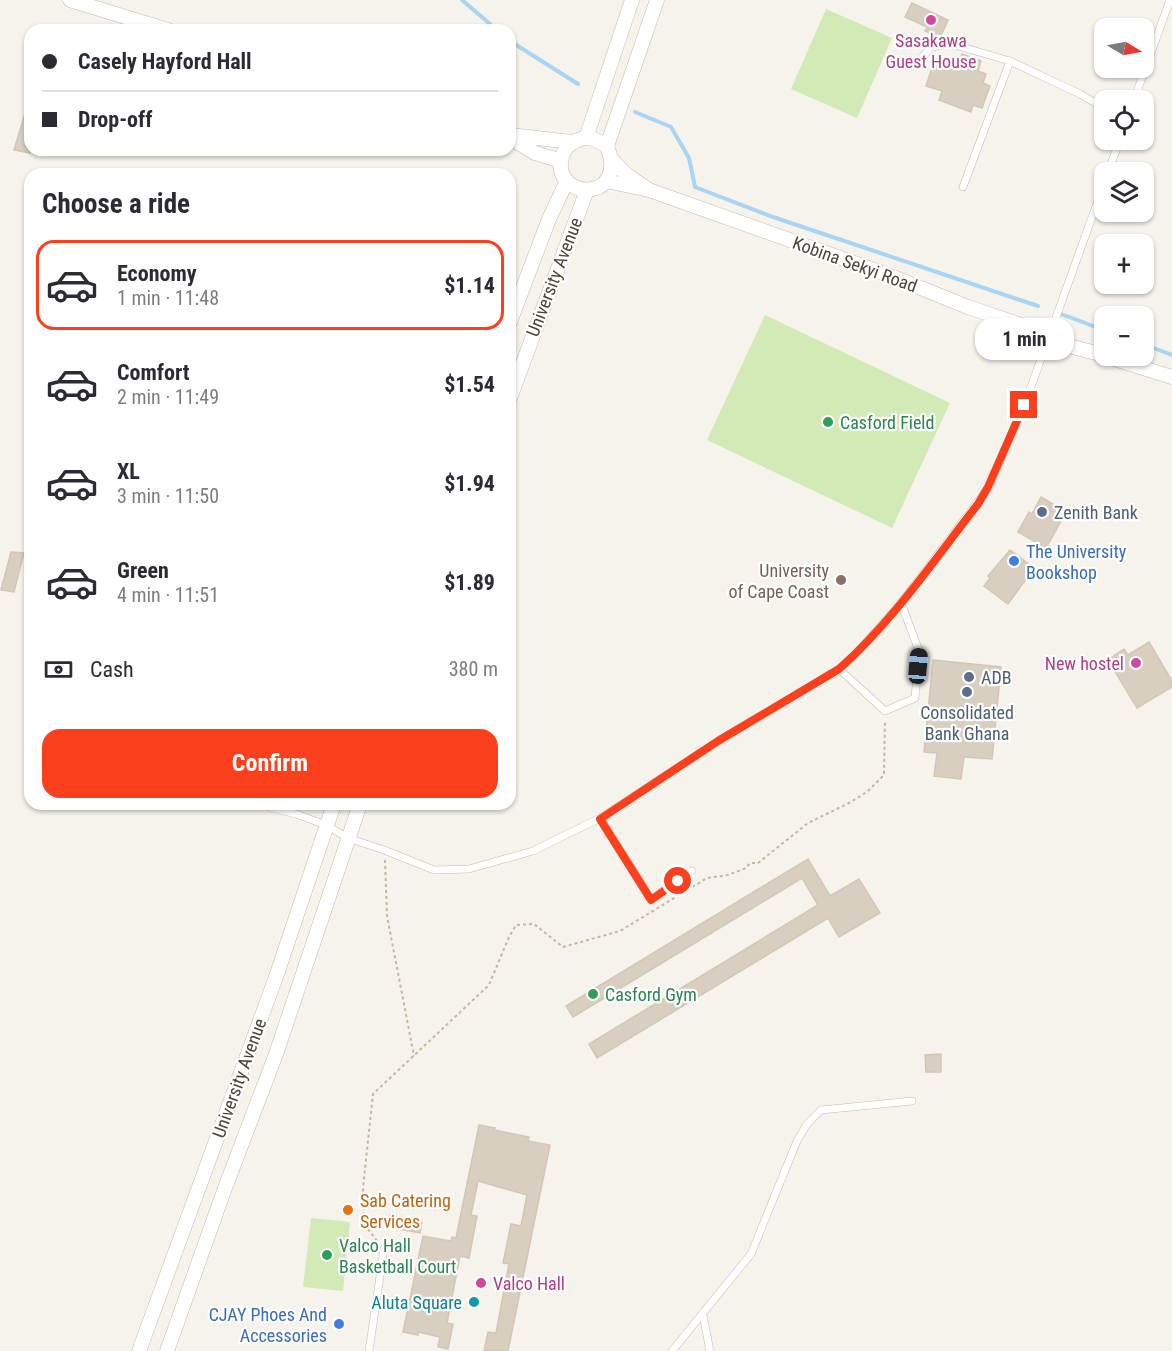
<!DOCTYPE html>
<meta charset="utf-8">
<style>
body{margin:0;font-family:"Roboto Condensed",sans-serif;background:#f7f7f7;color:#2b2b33;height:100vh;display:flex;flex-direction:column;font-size:22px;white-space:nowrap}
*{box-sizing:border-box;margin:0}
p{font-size:20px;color:#7c7c81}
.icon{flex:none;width:33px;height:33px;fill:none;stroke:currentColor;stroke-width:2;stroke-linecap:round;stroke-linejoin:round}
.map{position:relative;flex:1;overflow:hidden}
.details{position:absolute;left:24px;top:168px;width:492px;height:642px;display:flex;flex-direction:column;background:#fff;border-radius:18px;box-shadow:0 2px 4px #0004}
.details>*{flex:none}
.banner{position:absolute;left:24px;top:24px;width:492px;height:132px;border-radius:18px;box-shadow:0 2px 4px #0004;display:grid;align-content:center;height:132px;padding:0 18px;background:#fff}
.needle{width:39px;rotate:100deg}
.tools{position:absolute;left:1094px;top:18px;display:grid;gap:12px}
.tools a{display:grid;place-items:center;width:60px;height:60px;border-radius:12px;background:#fff;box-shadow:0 2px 4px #0004;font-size:30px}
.end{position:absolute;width:27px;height:27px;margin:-14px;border:8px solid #fc3f1d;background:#fff;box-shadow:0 0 0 3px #fff}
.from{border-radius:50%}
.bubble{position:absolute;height:42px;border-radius:18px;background:#fff;box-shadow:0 2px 4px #0004;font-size:20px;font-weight:700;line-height:42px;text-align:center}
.car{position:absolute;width:18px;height:36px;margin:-18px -9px;border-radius:8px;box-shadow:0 0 4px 2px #0007;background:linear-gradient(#222 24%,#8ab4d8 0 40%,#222 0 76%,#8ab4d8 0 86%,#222 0)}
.banner b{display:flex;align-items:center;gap:21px;height:57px;font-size:22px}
.banner b+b{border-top:2px solid #e1e1e2}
.banner i{width:15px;height:15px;background:#2b2b33}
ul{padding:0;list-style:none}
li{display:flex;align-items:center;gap:18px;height:90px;margin:0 12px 9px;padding:0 6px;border:3px solid transparent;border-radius:18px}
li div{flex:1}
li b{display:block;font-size:22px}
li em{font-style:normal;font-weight:700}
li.on{border-color:#fc3f1d}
li>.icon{width:54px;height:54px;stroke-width:1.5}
h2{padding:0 18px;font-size:27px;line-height:72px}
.pay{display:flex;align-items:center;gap:15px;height:66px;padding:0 18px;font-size:22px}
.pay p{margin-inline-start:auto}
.primary-button{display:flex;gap:12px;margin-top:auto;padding:12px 18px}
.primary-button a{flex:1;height:69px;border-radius:18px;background:#fc3f1d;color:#fff;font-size:24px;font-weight:700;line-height:69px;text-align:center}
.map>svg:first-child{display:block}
.green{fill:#d2eab5}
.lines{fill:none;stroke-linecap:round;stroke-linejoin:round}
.stream{stroke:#a9d4f2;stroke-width:4}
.building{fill:#d8cfc1;stroke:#d3c7b4;stroke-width:1.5}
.lane-casing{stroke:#c2bbae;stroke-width:8}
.street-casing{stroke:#c2bbae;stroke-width:15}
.path{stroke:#c4b79f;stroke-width:2;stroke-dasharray:3 3;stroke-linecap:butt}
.lane{stroke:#fff;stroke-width:7}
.street{stroke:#fff;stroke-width:14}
.route{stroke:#fc3f1d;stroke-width:8}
.hotel-dot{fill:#d1479c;stroke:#fff;stroke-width:2}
.leisure-dot{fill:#2e9e5b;stroke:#fff;stroke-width:2}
.service-dot{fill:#5c6f8a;stroke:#fff;stroke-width:2}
.shop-dot{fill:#3f7fe0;stroke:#fff;stroke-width:2}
.education-dot{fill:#8d6e63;stroke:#fff;stroke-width:2}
.food-dot{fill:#e8710a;stroke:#fff;stroke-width:2}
.culture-dot{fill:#0f9aa8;stroke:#fff;stroke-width:2}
.labels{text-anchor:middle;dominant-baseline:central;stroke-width:4.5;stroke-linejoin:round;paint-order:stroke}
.hotel-label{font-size:18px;fill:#b23c85;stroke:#fff}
.street-label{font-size:18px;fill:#4b4439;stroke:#fff}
.leisure-label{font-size:18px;fill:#27864d;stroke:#fff;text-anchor:start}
.service-label{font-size:18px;fill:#4e5e75;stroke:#fff;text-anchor:start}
.shop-label{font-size:18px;fill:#366cbe;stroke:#fff;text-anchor:start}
.education-label{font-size:18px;fill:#785e54;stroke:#fff;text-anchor:end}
.food-label{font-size:18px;fill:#c56008;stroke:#fff;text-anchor:start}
.culture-label{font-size:18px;fill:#0d838f;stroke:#fff;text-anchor:end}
</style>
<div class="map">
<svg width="1172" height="1351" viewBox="0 0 1172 1351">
<rect width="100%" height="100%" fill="#f6f3ec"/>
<g class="green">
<path d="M826 9 892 38 857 118 791 89Z"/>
<path d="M765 315 950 403 892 528 707 440Z"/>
<path d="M311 1218 350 1222 343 1291 303 1287Z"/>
</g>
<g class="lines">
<g class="stream">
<path d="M462 0 497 30"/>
<path d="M510 41 578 84"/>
<path d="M635 112 671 127 689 158 695 187 773 217 1038 306"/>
<path d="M1061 314 1104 330"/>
<path d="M1143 344 1172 355"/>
</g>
</g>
<g class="building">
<path d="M912 3 948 20 940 38 925 31 927 27 905 17Z"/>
<path d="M962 54 981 61 978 71 986 74 983 83 990 86 982 108 973 105 971 112 939 100 942 91 926 86 935 58 946 62 947 58 959 62Z"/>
<path d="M27 107 30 108V153L14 150Z"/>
<path d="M1041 497 1066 512 1046 548 1018 532 1029 512 1032 514Z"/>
<path d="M1010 550 1034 568 1008 604 984 586 990 578 988 576Z"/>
<path d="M11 552 24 553 14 592 1 590Z"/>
<path d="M1149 642 1172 681V687L1137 708 1111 665 1115 662 1112 657 1124 649 1128 655Z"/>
<path d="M933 660 1001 667 992 759 964 757 961 779 934 776 937 753 924 752Z"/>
<path d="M808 859 830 896 859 879 880 913 839 937 828 918 597 1058 589 1044 818 905 802 878 573 1017 566 1006Z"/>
<path d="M941 1054V1072H926L925 1055Z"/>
<path d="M479 1125 495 1128 494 1130 529 1137 528 1141 550 1145 508 1351H484L488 1332 496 1333 509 1264 503 1263 511 1224 521 1226 527 1195 478 1181 471 1215 477 1216 469 1258 460 1256 447 1323 453 1324 448 1349 438 1347 440 1337 418 1332V1335L403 1332 423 1236 451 1241 452 1237 456 1238Z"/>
<path d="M390 1215 422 1222 420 1233 387 1227Z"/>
</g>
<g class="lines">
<g class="lane-casing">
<g id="lane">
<path d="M914 65 932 47 948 43 1010 61"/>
<path d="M1134 100 1170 0"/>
<path d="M1108 172 1120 140"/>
<path d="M963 187 1010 61 1080 94 1104 108"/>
<path d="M839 669 885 711 915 698 919 651 901 603"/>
<path d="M258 804 296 814 326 825 348 838 384 850 434 870 469 869 533 851 600 818 718 741 839 669 854 656 901 603 989 487 1032 384 1104 184"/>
<path d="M600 818 651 899 692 871"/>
<path d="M703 1315 710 1351"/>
<path d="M369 1351 384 1249"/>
<path d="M672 1351 751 1254 797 1141 807 1124 821 1110 912 1101"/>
</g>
</g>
<g class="street-casing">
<g id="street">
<path d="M70 0 168 30"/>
<path d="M510 135 572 142"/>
<path d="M586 138 594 139 607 146C630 204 550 200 562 157 565 145 574 140 586 138Z"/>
<path d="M586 138 632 0"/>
<path d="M512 139 535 153 561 161"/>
<path d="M607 146 657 0"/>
<path d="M612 160 627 175 649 190 891 276 968 307 1051 335 1065 345 1104 355"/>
<path d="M606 181 644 189"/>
<path d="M510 322 549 219 567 181"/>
<path d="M1105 356 1172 377"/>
<path d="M510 398 587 190"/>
<path d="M139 1351 276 977 334 804"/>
<path d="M167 1351 225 1188 276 1054 360 804"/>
</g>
</g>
<g class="path">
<path d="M385 860 387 916 414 1056"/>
<path d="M377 1241 364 1224 363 1188 373 1094 489 985 509 937 516 925 534 924 563 947 620 931 707 878 728 875 746 868 750 863H758L808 823 849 803 867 792 884 775 885 720"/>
</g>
<use href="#lane" class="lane"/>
<use href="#street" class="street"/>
</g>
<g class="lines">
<path class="route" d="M678 881 651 900 600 819 718 741 839 669C893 621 934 560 978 504L988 487 1024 405"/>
</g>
<g class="hotel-dot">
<circle cx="931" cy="20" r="6"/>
<circle cx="1136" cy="663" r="6"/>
<circle cx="481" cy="1283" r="6"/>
</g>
<g class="leisure-dot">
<circle cx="828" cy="422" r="6"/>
<circle cx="593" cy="994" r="6"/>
<circle cx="327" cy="1255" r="6"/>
</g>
<g class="service-dot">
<circle cx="1042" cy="512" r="6"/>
<circle cx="969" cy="677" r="6"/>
<circle cx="967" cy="692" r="6"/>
</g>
<g class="shop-dot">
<circle cx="1014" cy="561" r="6"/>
<circle cx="339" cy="1324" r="6"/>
</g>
<circle class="education-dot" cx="841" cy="580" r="6"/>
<circle class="food-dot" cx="348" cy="1210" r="6"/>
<circle class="culture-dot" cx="474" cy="1302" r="6"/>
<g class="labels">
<g class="hotel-label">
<text x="931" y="40">Sasakawa<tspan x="931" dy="21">Guest House</tspan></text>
<text x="1124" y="663" text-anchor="end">New hostel</text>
<text x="493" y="1283" text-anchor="start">Valco Hall</text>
</g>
<g class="street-label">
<text transform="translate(855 264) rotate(20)">Kobina Sekyi Road</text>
<text transform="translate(554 277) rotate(-69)">University Avenue</text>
<text transform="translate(239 1078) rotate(-70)">University Avenue</text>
</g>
<g class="leisure-label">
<text x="840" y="422">Casford Field</text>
<text x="605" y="994">Casford Gym</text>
<text x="339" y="1245">Valco Hall<tspan x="339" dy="21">Basketball Court</tspan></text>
</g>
<g class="service-label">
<text x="1054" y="512">Zenith Bank</text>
<text x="981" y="677">ADB</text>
<text x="967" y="712" text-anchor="middle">Consolidated<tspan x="967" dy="21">Bank Ghana</tspan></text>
</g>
<g class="shop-label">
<text x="1026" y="551">The University<tspan x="1026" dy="21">Bookshop</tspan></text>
<text x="327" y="1314" text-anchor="end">CJAY Phoes And<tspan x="327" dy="21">Accessories</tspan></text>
</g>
<g class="education-label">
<text x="829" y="570">University<tspan x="829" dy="21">of Cape Coast</tspan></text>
</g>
<g class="food-label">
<text x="360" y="1200">Sab Catering<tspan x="360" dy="21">Services</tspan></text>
</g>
<g class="culture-label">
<text x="462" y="1302">Aluta Square</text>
</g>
</g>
</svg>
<div class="tools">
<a><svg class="needle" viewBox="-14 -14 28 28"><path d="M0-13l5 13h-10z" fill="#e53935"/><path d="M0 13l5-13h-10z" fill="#7c7c81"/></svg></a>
<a><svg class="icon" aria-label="locate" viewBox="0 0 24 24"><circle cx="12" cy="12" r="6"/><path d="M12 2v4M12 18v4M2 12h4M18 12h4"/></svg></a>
<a><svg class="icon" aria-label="layers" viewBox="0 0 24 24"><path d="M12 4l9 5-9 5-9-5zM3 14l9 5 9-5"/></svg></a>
<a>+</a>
<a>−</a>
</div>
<i class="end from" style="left:678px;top:881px"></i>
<i class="end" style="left:1024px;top:405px"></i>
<div class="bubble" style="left:975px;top:318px;width:99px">1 min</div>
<i class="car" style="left:918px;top:666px;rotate:5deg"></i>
<div class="banner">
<b><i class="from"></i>Casely Hayford Hall</b>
<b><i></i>Drop-off</b>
</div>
<section class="details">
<h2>Choose a ride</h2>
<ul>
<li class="on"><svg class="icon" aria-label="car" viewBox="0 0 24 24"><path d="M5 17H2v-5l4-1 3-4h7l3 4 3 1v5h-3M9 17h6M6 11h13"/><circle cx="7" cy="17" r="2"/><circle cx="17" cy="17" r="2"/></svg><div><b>Economy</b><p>1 min · 11:48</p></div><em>$1.14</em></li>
<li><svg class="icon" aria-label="car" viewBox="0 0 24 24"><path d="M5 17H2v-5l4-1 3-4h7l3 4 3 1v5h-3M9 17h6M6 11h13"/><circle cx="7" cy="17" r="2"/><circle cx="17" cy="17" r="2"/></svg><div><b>Comfort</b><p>2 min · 11:49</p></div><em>$1.54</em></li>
<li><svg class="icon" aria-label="car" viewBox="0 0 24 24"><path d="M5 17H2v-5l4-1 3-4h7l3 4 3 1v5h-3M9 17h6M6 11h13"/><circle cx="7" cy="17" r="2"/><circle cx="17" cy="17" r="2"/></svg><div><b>XL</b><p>3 min · 11:50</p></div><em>$1.94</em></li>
<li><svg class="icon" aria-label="car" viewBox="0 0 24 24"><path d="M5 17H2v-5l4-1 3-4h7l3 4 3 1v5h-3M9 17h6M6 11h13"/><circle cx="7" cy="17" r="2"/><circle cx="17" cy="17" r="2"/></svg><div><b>Green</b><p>4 min · 11:51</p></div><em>$1.89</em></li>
</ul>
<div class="pay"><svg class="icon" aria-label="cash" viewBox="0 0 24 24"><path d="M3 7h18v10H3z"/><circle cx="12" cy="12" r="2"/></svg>Cash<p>380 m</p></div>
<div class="primary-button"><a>Confirm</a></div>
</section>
</div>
